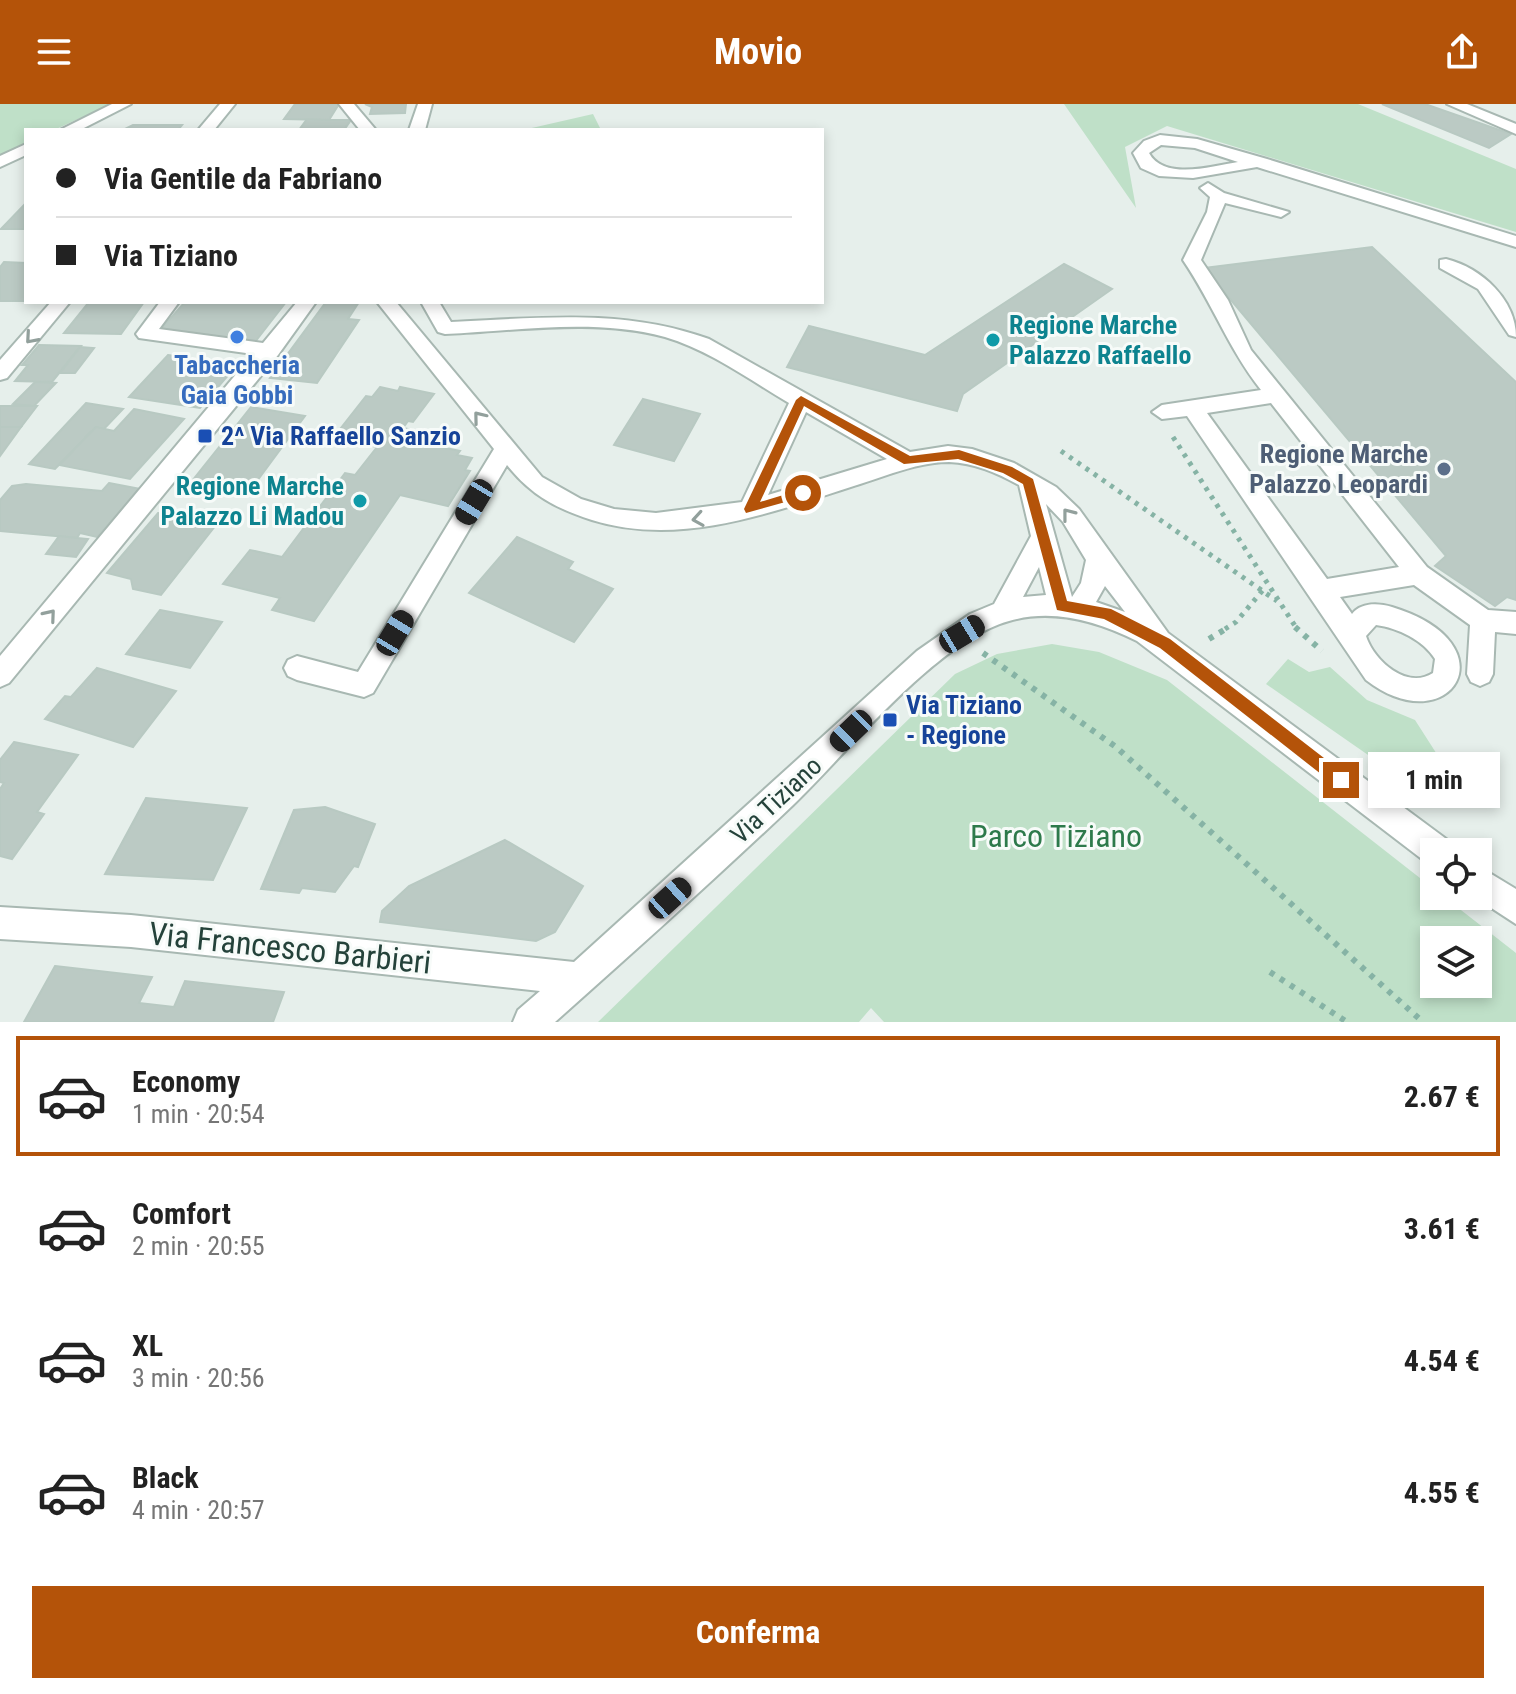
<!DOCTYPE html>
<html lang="it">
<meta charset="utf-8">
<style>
body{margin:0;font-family:"Roboto Condensed",sans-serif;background:#f6f6f6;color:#222;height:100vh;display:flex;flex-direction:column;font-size:30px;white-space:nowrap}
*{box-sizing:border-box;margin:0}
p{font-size:26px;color:#767676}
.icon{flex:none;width:44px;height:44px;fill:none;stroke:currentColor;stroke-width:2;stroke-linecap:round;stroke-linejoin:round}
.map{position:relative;height:918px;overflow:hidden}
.side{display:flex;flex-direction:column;background:#fff;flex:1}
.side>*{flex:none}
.hud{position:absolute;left:24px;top:24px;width:800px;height:176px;border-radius:0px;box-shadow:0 4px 12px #0003;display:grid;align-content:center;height:176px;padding:0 32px;background:#fff}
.buttons{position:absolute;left:1420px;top:734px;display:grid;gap:16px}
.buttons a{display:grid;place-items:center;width:72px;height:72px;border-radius:0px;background:#fff;box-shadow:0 4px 12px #0003;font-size:40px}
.end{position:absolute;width:36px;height:36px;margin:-18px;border:10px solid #b45309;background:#fff;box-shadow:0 0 0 4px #fff}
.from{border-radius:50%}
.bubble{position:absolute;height:56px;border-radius:0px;background:#fff;box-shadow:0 4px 12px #0003;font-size:26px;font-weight:700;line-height:56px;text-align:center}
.car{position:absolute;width:24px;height:48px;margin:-24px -12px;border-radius:10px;box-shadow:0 0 6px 2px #0007;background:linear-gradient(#222 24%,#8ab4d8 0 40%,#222 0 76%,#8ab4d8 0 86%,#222 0)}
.hud b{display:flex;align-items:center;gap:28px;height:76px;font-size:30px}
.hud b+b{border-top:2px solid #e0e0e0}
.hud i{width:20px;height:20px;background:#222}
ul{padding:14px 0 0;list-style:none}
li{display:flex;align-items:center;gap:24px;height:120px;margin:0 16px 12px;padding:0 16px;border:4px solid transparent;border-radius:0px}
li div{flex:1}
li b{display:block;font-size:30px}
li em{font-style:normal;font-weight:700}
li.current{border-color:#b45309}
li>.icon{width:72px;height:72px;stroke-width:1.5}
.primary-button{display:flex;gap:16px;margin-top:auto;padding:16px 32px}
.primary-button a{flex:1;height:92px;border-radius:0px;background:#b45309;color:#fff;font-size:32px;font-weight:700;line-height:92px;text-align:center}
header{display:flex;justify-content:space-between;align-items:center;height:104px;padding:0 32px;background:#b45309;color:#fff;font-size:36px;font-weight:700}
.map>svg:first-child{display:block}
.green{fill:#bfe0c8;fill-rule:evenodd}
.building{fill:#bbcac4;stroke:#b8c9c2;stroke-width:2}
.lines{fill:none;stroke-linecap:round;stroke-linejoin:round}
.minor-casing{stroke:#a8b8b2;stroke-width:4}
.path-far1{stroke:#86b3a5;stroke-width:5;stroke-dasharray:4 6;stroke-linecap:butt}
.path{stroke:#86b3a5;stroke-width:6;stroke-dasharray:5 7;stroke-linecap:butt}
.minor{fill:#fff;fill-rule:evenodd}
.oneway{stroke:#92a09c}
.route{fill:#b45309}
.shop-dot{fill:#3f7fe0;stroke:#f7fbf9;stroke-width:3}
.culture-dot{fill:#0f9aa8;stroke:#f7fbf9;stroke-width:3}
.transit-dot{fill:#1a4fb4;stroke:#f7fbf9;stroke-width:3}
.service-dot{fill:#5c6f8a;stroke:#f7fbf9;stroke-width:3}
.labels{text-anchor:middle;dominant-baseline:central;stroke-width:6;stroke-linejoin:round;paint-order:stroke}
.culture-label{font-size:26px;font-weight:bold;fill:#0d838f;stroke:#f7fbf9;text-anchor:start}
.shop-label{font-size:26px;font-weight:bold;fill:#366cbe;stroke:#f7fbf9}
.transit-label{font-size:26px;font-weight:bold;fill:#164399;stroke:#f7fbf9;text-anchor:start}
.service-label{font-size:26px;font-weight:bold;fill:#4e5e75;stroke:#f7fbf9;text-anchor:end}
.street-label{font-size:26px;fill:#24423a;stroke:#f7fbf9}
.near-park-label{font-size:32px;fill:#2d7a4b;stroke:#f7fbf9}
.near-street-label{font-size:32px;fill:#24423a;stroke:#f7fbf9}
</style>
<header><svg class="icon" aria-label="menu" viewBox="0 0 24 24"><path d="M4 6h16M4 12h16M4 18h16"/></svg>Movio<svg class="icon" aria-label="share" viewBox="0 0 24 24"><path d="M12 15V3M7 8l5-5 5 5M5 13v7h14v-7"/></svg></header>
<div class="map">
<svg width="1516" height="918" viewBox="0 0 1516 918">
<rect width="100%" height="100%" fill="#e6efeb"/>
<g class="green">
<path d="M0 0H111L54 26H26V39L0 51Z"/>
<path d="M1064 0H1358L1516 65V128L1167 22 1125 43 1136 104Z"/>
<path d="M593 10 601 26H523Z"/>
<path d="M1052 540 1099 548 1167 576 1434 785V792H1443L1516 849V918H884L871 904 859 918H598L955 570 997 550ZM1434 836H1478V880H1434Z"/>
<path d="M1288 555 1309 568 1330 563 1367 596 1415 616 1440 655 1394 669 1266 580Z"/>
</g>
<g class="building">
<path d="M295 0H339L329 16 284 15Z"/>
<path d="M365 0H406L405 9 370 10 372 3Z"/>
<path d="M1382 0H1425L1511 30 1489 44Z"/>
<path d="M307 15 329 16H351L344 26H299Z"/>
<path d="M133 21H182L178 26H123Z"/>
<path d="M26 99 24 125H1Z"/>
<path d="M1372 143 1516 278V496L1507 493 1495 502 1435 462 1446 452 1204 164Z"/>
<path d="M4 158 26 159V197H0V163Z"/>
<path d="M1064 160 1112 185 963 290 957 307 787 263 809 222 925 251Z"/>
<path d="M89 198H144L121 230 64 229Z"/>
<path d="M185 198H286L255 238 160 226Z"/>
<path d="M326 198H359L348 215 359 216 317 279 270 274Z"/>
<path d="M39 241 81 242 52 278 15 277 28 261H22Z"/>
<path d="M80 243 94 244 75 269H60Z"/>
<path d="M168 251 237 261 200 304 129 293Z"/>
<path d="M35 278 56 279 34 302 13 300Z"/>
<path d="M380 283 398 287 400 283 434 290 413 318 408 317 403 324 423 328 416 338 460 347 457 351 472 354 465 366 470 367 448 402 400 391 314 517 272 506 280 494 223 480 250 446 282 453 345 369 355 371 377 343 333 334 366 292 372 293Z"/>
<path d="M643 295 700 310 674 357 614 341Z"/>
<path d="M86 299 123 305 104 325 96 323 55 365 29 360Z"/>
<path d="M0 302H37L21 323H0Z"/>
<path d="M251 303 305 312 246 392 188 382Z"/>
<path d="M134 305 184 315 130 375 59 361 96 323 114 327Z"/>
<path d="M0 323H21L0 352Z"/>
<path d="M109 379 140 385 97 433 80 429 77 434 0 427V396L12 382 26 380 102 387Z"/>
<path d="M158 409 216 421 161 491 133 485 131 475 107 469Z"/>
<path d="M59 432 77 434 88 435 76 453 46 450Z"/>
<path d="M517 433 573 458 568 465 613 485 574 538 469 489Z"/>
<path d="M160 506 222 518 190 564 126 550Z"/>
<path d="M97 564 176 587 133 643 45 615 65 592 71 593Z"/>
<path d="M14 638 78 651 37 708 44 710 12 755 0 752V685L4 679 0 678V656Z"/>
<path d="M146 694 247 704 213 776 105 770Z"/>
<path d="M325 703 375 720 358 763 354 762 335 788 302 784 299 789 261 785 294 706Z"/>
<path d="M505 736 583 782 555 828 536 837 380 818 382 807 409 782Z"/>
<path d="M55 862 152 873 139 899 174 903 185 877 284 888 273 918H24Z"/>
</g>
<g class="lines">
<g class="minor-casing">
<g id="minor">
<path d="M112 0H131L80 26H60Z"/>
<path d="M220 0H235L214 26H198Z"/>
<path d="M339 0H354L376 26H360Z"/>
<path d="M418 0H432L425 26H409Z"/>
<path d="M1447 0H1467L1516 20V30Z"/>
<path d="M1160 31 1197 35 1267 55 1516 132V143L1257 63 1193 74 1159 72 1141 64 1133 49 1144 37ZM1161 41 1195 44 1238 58C1213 62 1164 77 1149 49Z"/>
<path d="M26 40V51L0 63V52Z"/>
<path d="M1208 79 1224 89 1289 108 1281 113 1225 99 1201 156 1228 196 1251 246 1427 463 1488 506 1516 508V530L1495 528 1493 570 1489 578 1480 582 1471 578 1467 570 1470 521 1414 481 1340 493 1352 510C1361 498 1379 499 1392 503 1514 540 1450 641 1366 576L1187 312 1162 315 1152 308 1162 301 1261 286C1228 244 1213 200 1183 156L1207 108 1210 93 1200 84ZM1271 299 1399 463 1327 475 1207 309ZM1376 521C1398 524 1423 536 1435 555L1433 569C1407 586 1374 557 1366 532Z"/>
<path d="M1446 155C1482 164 1516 196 1516 233L1509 231 1478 185 1440 164V156Z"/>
<path d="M51 198H70L7 274 0 276V256Z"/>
<path d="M160 198H179L159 225 263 239 297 198H316L278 251 9 579 0 583V552L253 250 139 234 136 230Z"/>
<path d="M377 198H396L542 373 581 395 614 405 656 409 742 398 789 299C750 276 709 246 665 233 594 214 517 227 445 230L438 228 421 198H439L451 218C540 214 623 204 709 235L910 348 948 342 972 345 1014 359 1056 383 1079 405 1168 529 1449 737 1453 748H1434V761L1427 759 1137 537C1097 517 1053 504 1009 517 938 536 847 649 793 701 715 775 635 847 555 918H513L518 906 540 887 131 843 0 835V803L131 811 574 858 917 547 970 510 994 500 1031 432 1019 381C997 369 975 359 949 358 919 358 889 371 860 380 775 407 682 444 592 416 555 404 531 391 507 361L373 589 364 593 297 576 288 572 284 564 288 556 297 552 358 568 494 345ZM806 308 887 355 768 391ZM1046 400 1063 418 1086 456 1081 479 1072 493ZM1039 463 1046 491 1023 493ZM1105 482 1125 508 1096 498Z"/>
<path d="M1478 762 1516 785V820L1473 792H1478Z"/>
</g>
</g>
<g class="path-far1">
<path d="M1173 333 1297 525"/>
<path d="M1061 347 1277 497"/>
<path d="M1225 525 1236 518 1263 486"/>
</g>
<g class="path">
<path d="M1295 523 1322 547"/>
<path d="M1209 535 1229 523"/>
<path d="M983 549 1116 643 1423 918"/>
<path d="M1270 868 1347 918"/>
</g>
<use href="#minor" class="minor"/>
</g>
<defs><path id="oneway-chevron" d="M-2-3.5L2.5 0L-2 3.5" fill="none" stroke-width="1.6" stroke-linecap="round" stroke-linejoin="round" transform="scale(2)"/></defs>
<g class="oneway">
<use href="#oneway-chevron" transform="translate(31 234) rotate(131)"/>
<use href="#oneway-chevron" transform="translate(479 313) rotate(-129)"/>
<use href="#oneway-chevron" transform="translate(1068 410) rotate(-128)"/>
<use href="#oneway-chevron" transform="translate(698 415) rotate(171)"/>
<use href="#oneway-chevron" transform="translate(50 511) rotate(-50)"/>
</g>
<path class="route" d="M801 292 910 352 959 346 1012 363 1033 375 1067 497 1111 505 1170 535 1346 671V681H1335L1160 544 1104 515 1057 506 1023 380 1003 369 958 355 904 360 804 302 760 398 803 385 807 386V392L746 409 744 405 796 296Z"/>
<circle class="shop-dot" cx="237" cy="233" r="8"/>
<g class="culture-dot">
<circle cx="993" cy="236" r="8"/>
<circle cx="360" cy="397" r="8"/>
</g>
<g class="transit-dot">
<rect x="197" y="324" width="16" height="16" rx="4"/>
<rect x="882" y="608" width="16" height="16" rx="4"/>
</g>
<circle class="service-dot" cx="1444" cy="365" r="8"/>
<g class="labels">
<g class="culture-label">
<text x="1009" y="221">Regione Marche<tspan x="1009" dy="30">Palazzo Raffaello</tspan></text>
<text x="344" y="382" text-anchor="end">Regione Marche<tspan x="344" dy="30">Palazzo Li Madou</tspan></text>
</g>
<g class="shop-label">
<text x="237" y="261">Tabaccheria<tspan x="237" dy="30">Gaia Gobbi</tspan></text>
</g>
<g class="transit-label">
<text x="221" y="332">2^ Via Raffaello Sanzio</text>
<text x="906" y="601">Via Tiziano<tspan x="906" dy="30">- Regione</tspan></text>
</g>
<g class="service-label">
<text x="1428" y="350">Regione Marche<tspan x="1428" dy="30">Palazzo Leopardi</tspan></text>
</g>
<g class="street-label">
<text transform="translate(776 696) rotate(-43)">Via Tiziano</text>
</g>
<g class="near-park-label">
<text x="1056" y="732">Parco Tiziano</text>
</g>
<g class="near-street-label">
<text transform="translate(290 844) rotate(6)">Via Francesco Barbieri</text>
</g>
</g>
</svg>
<div class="buttons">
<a><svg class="icon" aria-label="locate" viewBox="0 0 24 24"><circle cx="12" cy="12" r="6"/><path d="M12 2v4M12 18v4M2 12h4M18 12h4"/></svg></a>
<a><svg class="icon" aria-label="layers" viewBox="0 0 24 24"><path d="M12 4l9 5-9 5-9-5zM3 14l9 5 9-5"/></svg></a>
</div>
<i class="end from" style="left:803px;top:389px"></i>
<i class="end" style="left:1341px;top:676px"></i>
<div class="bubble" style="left:1368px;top:648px;width:132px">1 min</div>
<i class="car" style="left:474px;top:398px;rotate:211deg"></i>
<i class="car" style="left:395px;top:529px;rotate:31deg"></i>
<i class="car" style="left:962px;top:530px;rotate:59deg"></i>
<i class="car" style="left:851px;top:627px;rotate:226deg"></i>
<i class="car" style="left:670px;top:794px;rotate:48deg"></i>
<div class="hud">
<b><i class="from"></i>Via Gentile da Fabriano</b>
<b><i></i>Via Tiziano</b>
</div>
</div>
<section class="side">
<ul>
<li class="current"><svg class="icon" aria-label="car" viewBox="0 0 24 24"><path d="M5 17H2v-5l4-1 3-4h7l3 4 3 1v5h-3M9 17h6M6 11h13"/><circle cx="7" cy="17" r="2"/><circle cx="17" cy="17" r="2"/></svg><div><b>Economy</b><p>1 min · 20:54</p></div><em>2.67 €</em></li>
<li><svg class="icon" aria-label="car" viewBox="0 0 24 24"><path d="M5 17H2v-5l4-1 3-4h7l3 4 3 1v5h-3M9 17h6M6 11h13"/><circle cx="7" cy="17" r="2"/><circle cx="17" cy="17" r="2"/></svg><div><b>Comfort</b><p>2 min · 20:55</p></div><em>3.61 €</em></li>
<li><svg class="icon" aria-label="car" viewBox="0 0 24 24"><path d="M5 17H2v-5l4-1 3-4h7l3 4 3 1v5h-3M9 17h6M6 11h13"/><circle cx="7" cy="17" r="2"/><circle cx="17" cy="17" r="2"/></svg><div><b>XL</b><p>3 min · 20:56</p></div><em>4.54 €</em></li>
<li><svg class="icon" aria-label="car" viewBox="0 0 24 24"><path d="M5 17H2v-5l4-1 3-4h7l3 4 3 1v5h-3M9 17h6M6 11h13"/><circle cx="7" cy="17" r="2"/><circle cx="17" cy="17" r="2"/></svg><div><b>Black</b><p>4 min · 20:57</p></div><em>4.55 €</em></li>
</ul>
<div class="primary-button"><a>Conferma</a></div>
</section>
